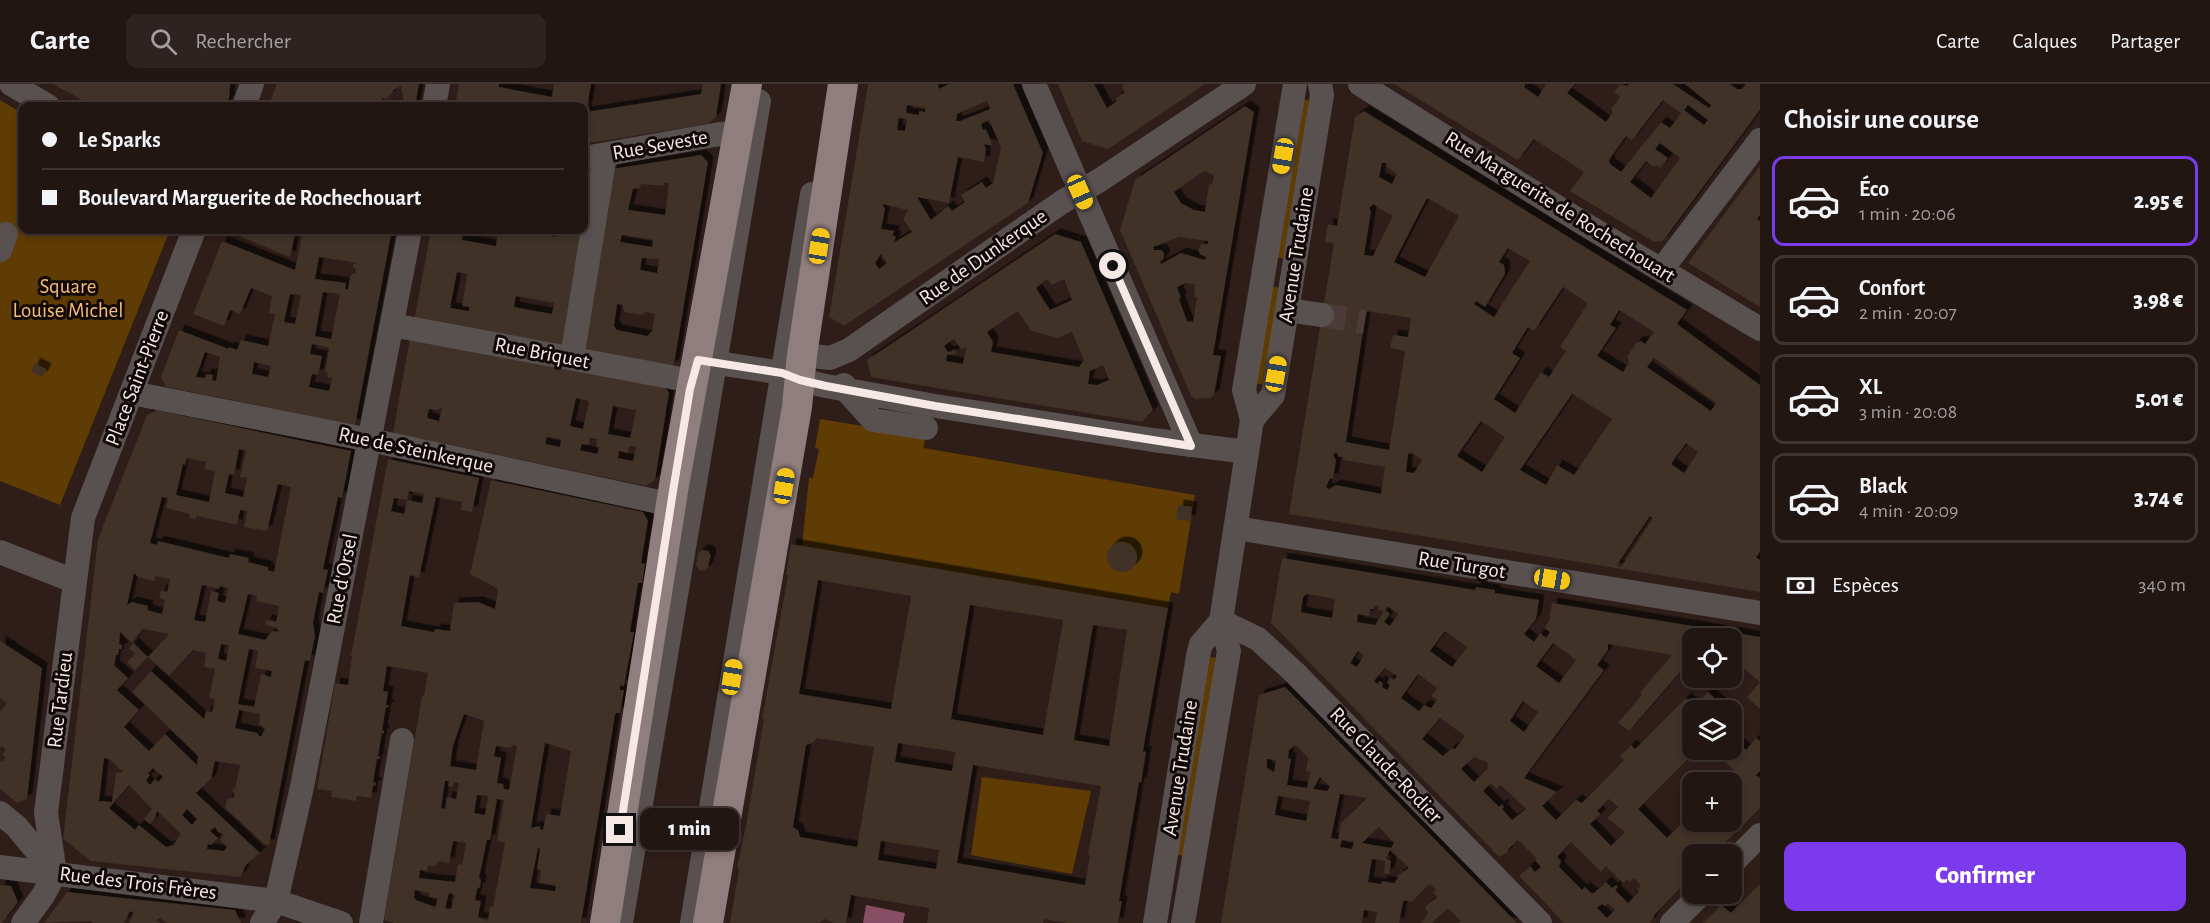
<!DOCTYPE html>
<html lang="fr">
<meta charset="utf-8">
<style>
body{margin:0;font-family:"Alegreya Sans",sans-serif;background:#2e2321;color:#f1f3f6;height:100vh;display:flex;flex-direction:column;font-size:22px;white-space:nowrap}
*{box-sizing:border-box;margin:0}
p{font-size:20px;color:#a29fa0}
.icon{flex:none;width:33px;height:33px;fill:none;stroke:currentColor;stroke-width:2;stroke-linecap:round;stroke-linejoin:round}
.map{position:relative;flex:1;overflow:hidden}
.details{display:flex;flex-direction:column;background:#221613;width:450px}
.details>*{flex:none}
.guide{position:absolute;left:18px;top:18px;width:570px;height:132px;border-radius:12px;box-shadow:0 3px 9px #0003,0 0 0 2px #3f3533;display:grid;align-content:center;height:132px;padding:0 24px;background:#221613}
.fabs{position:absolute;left:1682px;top:544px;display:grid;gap:12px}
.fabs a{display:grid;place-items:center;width:60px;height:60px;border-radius:12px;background:#221613;box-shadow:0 3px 9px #0003,0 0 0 2px #3f3533;font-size:30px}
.end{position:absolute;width:27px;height:27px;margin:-14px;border:8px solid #f5e8e5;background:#111;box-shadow:0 0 0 3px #111}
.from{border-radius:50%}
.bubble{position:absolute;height:42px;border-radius:12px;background:#221613;box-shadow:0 3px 9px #0003,0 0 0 2px #3f3533;font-size:20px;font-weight:800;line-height:42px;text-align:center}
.car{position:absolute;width:18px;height:36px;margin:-18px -9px;border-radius:8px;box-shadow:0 0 4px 2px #0007;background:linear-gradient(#f5c518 24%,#345 0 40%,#f5c518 0 76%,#345 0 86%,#f5c518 0)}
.guide b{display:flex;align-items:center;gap:21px;height:57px;font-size:22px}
.guide b+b{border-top:2px solid #3f3533}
.guide i{width:15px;height:15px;background:#f1f3f6}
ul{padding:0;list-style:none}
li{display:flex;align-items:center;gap:18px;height:90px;margin:0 12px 9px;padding:0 12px;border:3px solid #3f3533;border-radius:12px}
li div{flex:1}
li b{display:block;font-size:22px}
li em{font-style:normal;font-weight:800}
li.selected{border-color:#7c3aed}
li>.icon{width:54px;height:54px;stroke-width:1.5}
h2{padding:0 24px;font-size:27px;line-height:72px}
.pay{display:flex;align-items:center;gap:15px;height:66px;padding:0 24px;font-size:22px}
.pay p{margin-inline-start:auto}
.primary-button{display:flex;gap:12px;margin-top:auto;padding:12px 24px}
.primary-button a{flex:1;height:69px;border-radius:12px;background:#7c3aed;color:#fff;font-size:24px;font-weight:800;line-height:69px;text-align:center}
header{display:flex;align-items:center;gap:36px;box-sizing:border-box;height:84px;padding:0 30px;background:#221613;border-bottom:2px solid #3f3533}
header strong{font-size:28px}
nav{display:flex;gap:33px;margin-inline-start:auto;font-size:21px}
.search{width:420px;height:54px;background:#2e2321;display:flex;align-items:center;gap:15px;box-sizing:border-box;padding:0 21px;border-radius:12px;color:#a29fa0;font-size:22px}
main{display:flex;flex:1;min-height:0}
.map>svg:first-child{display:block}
.green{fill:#5f3c03}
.water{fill:#884e63}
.building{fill:#3f3026;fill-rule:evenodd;filter:url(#shadow)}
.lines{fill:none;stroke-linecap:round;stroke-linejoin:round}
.minor-tunnel{stroke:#4c3b38;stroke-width:24;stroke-dasharray:24 12;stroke-linecap:butt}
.minor{stroke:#595050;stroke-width:24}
.major{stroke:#907d7d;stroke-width:30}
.route{stroke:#f5e8e5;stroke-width:8}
.labels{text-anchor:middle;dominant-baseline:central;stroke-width:6;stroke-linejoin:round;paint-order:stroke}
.street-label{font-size:21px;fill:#f5e8e5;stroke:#110908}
.park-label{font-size:21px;fill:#f7bd75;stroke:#110908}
</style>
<header>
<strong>Carte</strong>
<div class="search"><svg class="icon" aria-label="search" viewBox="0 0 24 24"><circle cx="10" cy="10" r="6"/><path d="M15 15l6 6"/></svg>Rechercher</div>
<nav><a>Carte</a><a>Calques</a><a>Partager</a></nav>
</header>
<main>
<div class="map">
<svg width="1760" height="839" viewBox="0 0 1760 839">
<defs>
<filter id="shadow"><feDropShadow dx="5.5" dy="-5.5" stdDeviation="0" flood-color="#0009"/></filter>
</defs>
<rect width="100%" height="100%" fill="#2e1d19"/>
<g class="green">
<path d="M1302 15 1312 17 1286 175 1276 173Z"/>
<path d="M0 16 22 29V146H170L60 421 0 397Z"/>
<path d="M1271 202 1281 204 1265 301 1254 299Z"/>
<path d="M820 335 925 352 924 364 1195 411 1179 510 1171 508 1168 524 802 462 809 394H813L819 365 815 364Z"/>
<path d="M1209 573 1219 574 1186 772 1176 771Z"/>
<path d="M982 693 1091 707 1072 790 971 771Z"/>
</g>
<path class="water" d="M866 821 905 829 903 839H863Z"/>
<g class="building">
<path d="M53 0H230L229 15 225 22H93Z"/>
<path d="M277 0H419L415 22H405L401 2 393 6V8L386 15 383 14 377 22H268Z"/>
<path d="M459 0H499V3L552 13 554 0H591L586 28 701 10 703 0H721L716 33 708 40 584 60V22H455Z"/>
<path d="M868 0H938L939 5 949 0H1013L1043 69 1028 119 844 242 829 233ZM987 17 990 25 960 37H956L957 30ZM907 21 925 24V28L919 27V31L906 29ZM899 34 907 35 905 47 897 46ZM989 36 1001 63 993 99 986 104 982 98 961 111 965 118 952 127 948 122 931 136 917 113 949 119 958 73 984 78 986 65 984 60 993 62 986 45 983 46 981 40ZM882 120 908 126 903 135 912 148 893 159 896 153 892 151 895 147 881 145 885 125ZM881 170 887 179 879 185 875 179Z"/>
<path d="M1058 0H1094L1107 24 1117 17 1115 15 1125 8 1122 4 1124 0H1205L1108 65 1082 57Z"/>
<path d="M1394 0H1526L1524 3 1538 13 1546 0H1575L1567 9 1606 38 1613 28 1611 25 1620 13 1614 8 1621 0 1627 2 1629 0H1673L1709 24 1711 21 1685 0H1730L1737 5H1742L1746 0H1760V26L1663 157 1654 158 1570 107 1584 88 1534 55 1518 76ZM1663 16 1681 29 1670 44 1661 38 1621 88 1610 80 1609 76 1626 52 1632 56ZM1688 21 1708 36 1704 41 1684 26ZM1660 59 1680 74 1651 114 1630 98 1646 77 1654 83 1656 81 1660 84 1668 74 1655 65Z"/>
<path d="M1245 22 1254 28 1213 271 1221 272 1214 311 1210 314 1195 315 1191 312 1120 146 1135 96ZM1204 87 1214 91 1212 101 1209 100 1205 128 1194 126 1181 119 1174 108ZM1179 153 1208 157V160H1202L1198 165 1200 170 1206 173 1205 176 1181 169 1161 180 1160 178 1164 174V169L1161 166H1154L1153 163ZM1185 199 1195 201 1194 213H1197L1193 238 1187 237 1179 215 1181 214 1177 203Z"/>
<path d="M1364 27 1687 226 1677 240 1760 301V468L1756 473 1760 476V508L1289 430 1334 159 1325 158 1328 140 1337 142 1355 33ZM1382 79H1386L1387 83 1397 90 1392 100 1379 93ZM1427 114 1459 132 1425 193 1394 178ZM1374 120 1378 124 1393 132 1373 172 1364 171 1371 127 1369 124ZM1508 164 1530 177 1494 233 1474 220 1476 217 1485 223 1505 190 1504 181 1499 178ZM1563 203 1588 219 1560 263 1566 267 1549 293 1541 288 1515 329 1494 315 1520 274 1512 269 1528 243 1534 247ZM1619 226 1654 248 1645 260 1641 257 1636 259 1627 273 1629 278 1623 288 1597 272 1616 244 1610 241ZM1366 227 1411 234 1408 253 1393 251 1390 264 1405 267 1389 366 1346 358ZM1654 274 1716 319 1711 327 1647 283ZM1572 310 1612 335 1574 391 1557 381 1546 401 1520 386ZM1481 337 1505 353 1482 388 1457 372ZM1686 359 1698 368 1684 389 1671 380ZM1336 368 1339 373H1343V376L1385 383 1381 410 1336 401 1329 405 1326 403 1330 394 1333 395 1336 376 1333 371ZM1412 369 1422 376 1414 389 1406 388 1408 370ZM1650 432 1653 434 1621 483 1617 481Z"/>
<path d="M701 71 708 78 674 280 668 285 585 269 582 264 612 85ZM664 99H669L665 131 628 126 633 105 640 104 641 100 664 102ZM622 151 653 156 652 163 620 158ZM642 174 659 175 657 189 640 186ZM617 220 623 221V225L625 228 642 231 645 228 655 230 652 247 647 252 617 246 614 242Z"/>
<path d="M1760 82V131L1757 135 1760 137V223L1688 179Z"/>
<path d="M593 88 565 261 560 265 414 237 431 146H464L462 156 496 162 498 146H514L556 153 557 148 552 146H584V89ZM457 188 467 190 462 222 469 223V227L450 224ZM516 212 554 219 552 230 514 223Z"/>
<path d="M243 146H296L290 173 241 153Z"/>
<path d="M303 146H392L355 341 166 303 161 293 179 246 229 265V263L237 266 241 256 268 262 275 230 269 229 272 212 251 204 240 230 230 226 224 242 193 230 222 157 295 186ZM319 173 357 179V180H353V184H356L355 190H352L350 193 348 205H345L346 199 315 195ZM323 208 340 210 331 255 315 252ZM290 210 301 211 295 240 284 238ZM312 260 329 264 325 288 328 289 327 293 332 294 329 307 309 303 312 290 317 291 319 287 322 272 310 270ZM205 268 220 273 216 297 212 296 213 291 206 290 205 294 196 293ZM254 278 271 282 268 293 252 290Z"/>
<path d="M1055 150 1081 158 1153 326 1142 338 871 293 867 276ZM1047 195 1052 201 1064 195 1072 216 1050 226 1036 204ZM1018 227 1031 247 1058 254 1072 248 1084 276 1079 283 991 268 993 258 987 248ZM954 255 961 265 966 263 963 280 946 277 947 271 956 270 955 266 948 268 944 262ZM1103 281 1109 296 1097 301 1088 300 1090 287Z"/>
<path d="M410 254 663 300 669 309 655 396 646 402 393 349ZM576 314 589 317 583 345 570 342ZM613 322 636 326 630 354 608 350ZM442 324 439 337 427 334 429 325 437 326ZM547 353 561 355 560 363 545 360ZM590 354 597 355 596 363H599L597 370 580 366 582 360 589 361ZM629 362 636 363 633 377 618 374 619 367 628 369Z"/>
<path d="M35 279 46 285 42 293 31 287Z"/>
<path d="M156 326 351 367 342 414 338 413 323 485 328 486 323 509 319 508 313 539 315 552 310 577 305 576 269 761 264 760 225 724 227 715 234 713V708L232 707 233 704 235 705 240 681 215 677 211 695 196 709 260 769 246 781 240 793 91 777 63 755 98 455 147 331ZM239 365 246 367 240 393 247 394 243 413 225 409 229 390 234 391ZM187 374 206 378 205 385 215 387 209 418 176 411 183 380 185 381ZM278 400 291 403 274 488 268 486V483L248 478 249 474 230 470 229 474 158 457 157 461 150 459 162 413 168 414 166 424 190 430 189 434 196 435 197 432 237 441 240 426 247 427 244 443 267 447ZM134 489 138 493 154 497 155 492 170 495 167 508 161 506 160 511 159 514 165 516 162 530 147 526 148 522 132 518 127 521ZM202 501 219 505 220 502 228 504 225 519 217 517 219 509 211 507 205 538 194 536ZM248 510 257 512 256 517 279 522 276 538 266 536 265 541 276 544 279 548 272 547 265 556 238 550ZM143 545 169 550 148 573 169 592 193 566 206 569 204 583 215 585 209 614 215 615 212 628 206 627 204 635 151 587 132 608 198 672 197 681 165 650 149 667 124 643 139 626 117 606 128 594 115 582 114 583 116 571H118L119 565H122V561L119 560 120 548 132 559ZM221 560 229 561 226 577 218 575ZM249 565 258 567 255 584 272 587 271 593 261 590 254 623 238 620ZM239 626 260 630 259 640 265 645 262 651 260 653 257 649 235 644ZM104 674 109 675 123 688 116 689 112 718 99 717ZM153 684 163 693 158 698 155 695 150 701 146 696 150 691 148 689ZM129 701 152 725 144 735 150 740 155 734 157 727 181 750 173 761 166 763 139 741 135 746 109 724ZM187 725 197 735 192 741 182 731ZM215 743 218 748 223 750 220 756 227 763 224 767 207 765 208 760 211 761 218 754 210 747Z"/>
<path d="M388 375 479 394 472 428 461 426 462 418 436 413 419 494 410 491 401 542 434 548 435 545 450 547 454 519 478 518 495 525 498 505 470 490 491 396 643 428 648 437 641 479 645 480 642 499H638L630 548H634L624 602 620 601V606H624L620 629H616L615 631 581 839H394L384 836 422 612H424L428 589 387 582 383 607 388 608 386 621H389L388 624 386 623 382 646 384 647V650L382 649 378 672 380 673V675H377L373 698 376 699 375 702 373 701 371 714 357 712 356 717 331 713 332 707 317 705 335 599 348 601 352 572H351ZM409 407 424 410 422 419 407 416ZM394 414 407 416 404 430 391 427ZM464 630 484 637 476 686 450 682 453 662ZM545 659 571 667 560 732 546 730 543 746 540 745V742L531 744ZM512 661 517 662 509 706 504 705 503 700 497 699 501 674 494 672 496 662 510 664ZM445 697H449L448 702 453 703 454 698 459 699 456 715 447 713 445 725 441 724ZM477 711 488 712 485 731 474 729ZM497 715 504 716 497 757 505 759 493 823H490L488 837 478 833 481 817 475 816 477 805 480 803 481 796 479 794 487 756H490ZM453 757 466 759 462 781 458 780 455 798 419 794 420 786 427 787 428 782H436L438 777 449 779ZM538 764 540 765 537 785 541 786 539 799 556 802 555 807 530 804ZM415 806 429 809V813L438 814 435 823 416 816 414 814ZM449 809 455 811 451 825 445 824Z"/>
<path d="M1178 421 1192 423 1190 437 1176 435Z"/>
<circle cx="1122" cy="473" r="15"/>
<path d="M791 460 1168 524 1143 667 1146 668 1141 699 1139 698 1119 817H1122L1118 839H1066L1044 835 1043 839H927L929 824 851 811 846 839H833L825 835 819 839H730L739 785 737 784 747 736 764 635H762L788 491H786ZM818 496 911 512 891 625 799 610ZM970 521 1063 536 1043 651 951 635ZM1093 541 1127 546 1109 662 1074 656ZM817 654 874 663 857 763 800 753 798 746 793 743 806 661 813 659ZM898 659 955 668 952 687 895 678ZM973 681 1101 702 1088 771H1090L1085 801 957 779ZM881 757 939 766 936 785 878 776Z"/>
<path d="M702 466 708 467 711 471 708 483 704 487 699 486 696 481 698 469Z"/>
<path d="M1282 474 1475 506 1476 503 1495 506V509L1539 516 1536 535 1524 550 1534 558 1540 549 1546 554 1550 548 1544 544 1549 537 1552 519 1760 553V625L1747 613 1760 598 1735 577 1731 582V555H1692V574L1629 647 1618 639 1641 612V607L1672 571 1608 560V566L1597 581 1604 586 1524 694 1557 708 1542 722 1556 736 1576 716 1582 719 1624 676 1620 672 1631 661 1635 665 1686 614 1695 622 1708 608 1729 627H1692V666H1697L1638 725 1667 754 1692 729V738H1731V699H1722L1734 687 1714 666H1731V653L1746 666 1756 654 1760 657V687L1756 691 1760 694V724L1713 771H1692V792L1656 829 1650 839H1564L1519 792 1530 782 1535 788 1541 783 1535 776 1537 775 1518 756 1507 766 1508 768 1499 773 1271 539ZM1307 510 1335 515 1332 534 1301 528 1303 513ZM1375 522H1379L1378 526 1384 527 1375 541 1357 538 1358 530 1369 532 1370 525H1374ZM1387 522 1398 530 1390 542 1384 538 1390 530 1385 526ZM1445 547 1467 563 1452 583 1430 567ZM1553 559 1576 576 1559 599 1536 582ZM1358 567 1364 571 1357 583 1350 579ZM1385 584 1397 592 1394 596 1390 594 1387 599 1390 601 1387 606 1382 603 1383 599 1379 597 1378 600 1374 597ZM1418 590 1437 604 1431 612 1437 616 1431 624 1424 621 1419 627 1401 614ZM1523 617 1538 628 1524 648 1510 637ZM1440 634 1465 652 1455 665 1452 664 1443 672 1422 655ZM1474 673 1487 678 1488 684 1474 698 1461 685ZM1491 699 1496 705 1501 701 1526 725 1512 736 1502 725 1504 723 1502 720 1499 723 1483 707ZM1609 715 1618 723 1607 734 1625 748 1611 762 1590 740 1601 730 1597 727ZM1571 758 1601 788 1606 782 1623 799 1627 795 1630 798 1634 794 1641 802 1637 805 1639 808 1628 819 1615 806 1618 803 1616 801 1612 804 1606 798 1594 809H1591L1585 803 1582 806 1559 783 1561 777 1557 773ZM1608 819 1615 826 1607 834 1597 824 1602 820 1605 822Z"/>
<path d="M0 557 42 584 27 715 17 719 0 705V676L2 678 6 674 2 671 6 666 2 662 0 664V628L7 619 0 614Z"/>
<path d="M133 559 148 573 135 586 127 578 135 570 129 564Z"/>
<path d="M1285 603 1293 611 1517 839H1458L1461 837 1448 824 1432 839H1421L1428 829 1425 823 1437 813 1433 808 1436 806 1430 800 1411 818 1405 816 1403 818 1399 839H1375L1377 828 1364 826 1362 839H1221L1259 611ZM1296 661 1308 674 1306 687 1310 688 1307 704 1287 701 1291 675 1288 674 1289 666ZM1267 675 1276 676 1274 688 1267 684ZM1320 693 1330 703 1327 707 1313 705ZM1340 710 1367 714 1341 739 1338 755 1331 754ZM1278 712 1310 717 1306 737 1275 731ZM1379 743 1394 759 1391 764 1362 759ZM1342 756 1354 758 1352 765 1340 763ZM1390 766 1409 784 1397 792 1398 794 1394 799 1382 797 1381 800 1368 798 1372 775 1385 777 1384 789 1389 790 1391 777 1386 775Z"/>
<path d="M1760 800V839H1703L1721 821 1731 829Z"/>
<path d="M0 801 11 802 18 818 2 839H0Z"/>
<path d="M67 808 235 826 241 839H167L160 834 156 836 161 839H129L134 829 130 827 124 839H91L92 837 44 839Z"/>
</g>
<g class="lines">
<path class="minor-tunnel" d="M1322 231 1365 238"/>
<g class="minor">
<path d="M11 0 48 22"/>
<path d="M1034 0 1191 361"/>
<path d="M1360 0 1586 141 1760 245"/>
<path d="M244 22 252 0"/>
<path d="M434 22 438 0"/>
<path d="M584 74 720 50 738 49"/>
<path d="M0 166 6 150"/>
<path d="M1662 185 1760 56"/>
<path d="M1287 226 1322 231"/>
<path d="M392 241 692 297"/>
<path d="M802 271 830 274 849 266 1062 118 1100 96 1244 0"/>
<path d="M572 274 605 71"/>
<path d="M698 276 782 289 800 296 826 302 935 322 1153 356 1247 368"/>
<path d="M844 301 846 306 873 336 926 344"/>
<path d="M132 309 370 356 687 424"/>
<path d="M1252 336 1273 311 1322 11 1320 0"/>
<path d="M1236 444 1760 529"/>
<path d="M0 468 74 497"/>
<path d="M1221 537 1258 555 1295 589 1540 839"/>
<path d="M0 729 16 742 55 789"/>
<path d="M1731 780 1760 751"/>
<path d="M0 783 276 817 341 839"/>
<path d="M55 789 46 729 83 434 194 146"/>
<path d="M23 839 44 810 55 789"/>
<path d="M262 839 276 817 302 703 410 146"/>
<path d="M371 839 402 656"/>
<path d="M621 839 759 17"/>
<path d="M692 839 812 110"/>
<path d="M1155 839 1198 572 1201 560 1221 537"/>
<path d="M1183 839 1229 567 1221 537 1252 336 1244 306 1295 0"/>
<path d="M1672 839 1701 810"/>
</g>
<g class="major">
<path d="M605 839 674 401 747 0"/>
<path d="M708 839 797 323 802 271 843 0"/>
</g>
</g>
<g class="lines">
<path class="route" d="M620 746 674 401 690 305 698 276 782 289 800 296 826 302 935 322 1191 362 1113 182"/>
</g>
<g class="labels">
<g class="street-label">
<text transform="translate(660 61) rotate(-10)">Rue Seveste</text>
<text transform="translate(1560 123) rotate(32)">Rue Marguerite de Rochechouart</text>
<text transform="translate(1296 171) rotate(-81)">Avenue Trudaine</text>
<text transform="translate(983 173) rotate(-35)">Rue de Dunkerque</text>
<text transform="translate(542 269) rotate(11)">Rue Briquet</text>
<text transform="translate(137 294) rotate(-69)">Place Saint-Pierre</text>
<text transform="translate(416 366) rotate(12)">Rue de Steinkerque</text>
<text transform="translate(1462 481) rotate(9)">Rue Turgot</text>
<text transform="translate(342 495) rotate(-79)">Rue d'Orsel</text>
<text transform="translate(60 616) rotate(-83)">Rue Tardieu</text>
<text transform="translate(1386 681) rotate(46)">Rue Claude-Rodier</text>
<text transform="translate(1180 684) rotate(-81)">Avenue Trudaine</text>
<text transform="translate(138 799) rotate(7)">Rue des Trois Frères</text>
</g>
<g class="park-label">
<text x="68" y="202">Square<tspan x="68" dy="24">Louise Michel</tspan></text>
</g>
</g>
</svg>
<div class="fabs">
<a><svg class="icon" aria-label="locate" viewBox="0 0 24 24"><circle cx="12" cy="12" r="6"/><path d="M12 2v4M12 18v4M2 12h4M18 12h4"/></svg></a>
<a><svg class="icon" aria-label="layers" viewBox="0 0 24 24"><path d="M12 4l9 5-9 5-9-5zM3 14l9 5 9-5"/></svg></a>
<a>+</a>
<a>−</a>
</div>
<i class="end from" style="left:1113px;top:182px"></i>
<i class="end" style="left:620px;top:746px"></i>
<div class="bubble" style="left:640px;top:724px;width:99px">1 min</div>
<i class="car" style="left:1283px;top:72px;rotate:190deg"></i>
<i class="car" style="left:1080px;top:108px;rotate:156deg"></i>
<i class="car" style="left:819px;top:162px;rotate:9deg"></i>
<i class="car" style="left:1276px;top:290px;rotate:10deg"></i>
<i class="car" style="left:784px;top:402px;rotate:9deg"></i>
<i class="car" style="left:1552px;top:495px;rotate:99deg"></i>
<i class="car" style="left:732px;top:593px;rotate:9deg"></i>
<div class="guide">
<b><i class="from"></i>Le Sparks</b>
<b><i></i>Boulevard Marguerite de Rochechouart</b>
</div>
</div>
<section class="details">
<h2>Choisir une course</h2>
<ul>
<li class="selected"><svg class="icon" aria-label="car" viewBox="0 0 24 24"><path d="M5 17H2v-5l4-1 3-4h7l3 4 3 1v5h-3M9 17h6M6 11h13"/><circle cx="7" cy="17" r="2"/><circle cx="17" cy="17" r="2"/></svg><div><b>Éco</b><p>1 min · 20:06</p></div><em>2.95 €</em></li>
<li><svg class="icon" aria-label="car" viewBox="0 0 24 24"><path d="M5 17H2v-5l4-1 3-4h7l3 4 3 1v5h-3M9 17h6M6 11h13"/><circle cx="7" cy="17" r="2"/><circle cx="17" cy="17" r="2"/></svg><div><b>Confort</b><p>2 min · 20:07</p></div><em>3.98 €</em></li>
<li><svg class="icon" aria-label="car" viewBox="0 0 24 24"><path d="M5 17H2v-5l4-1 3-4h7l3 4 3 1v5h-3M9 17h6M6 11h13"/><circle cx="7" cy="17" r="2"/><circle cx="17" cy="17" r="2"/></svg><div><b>XL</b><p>3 min · 20:08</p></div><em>5.01 €</em></li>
<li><svg class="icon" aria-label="car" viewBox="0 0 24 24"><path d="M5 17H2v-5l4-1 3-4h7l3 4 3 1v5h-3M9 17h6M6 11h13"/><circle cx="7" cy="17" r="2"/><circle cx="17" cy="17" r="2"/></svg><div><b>Black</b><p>4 min · 20:09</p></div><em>3.74 €</em></li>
</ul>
<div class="pay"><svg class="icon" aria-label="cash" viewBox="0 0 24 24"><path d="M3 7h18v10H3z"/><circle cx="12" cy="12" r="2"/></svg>Espèces<p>340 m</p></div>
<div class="primary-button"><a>Confirmer</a></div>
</section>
</main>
